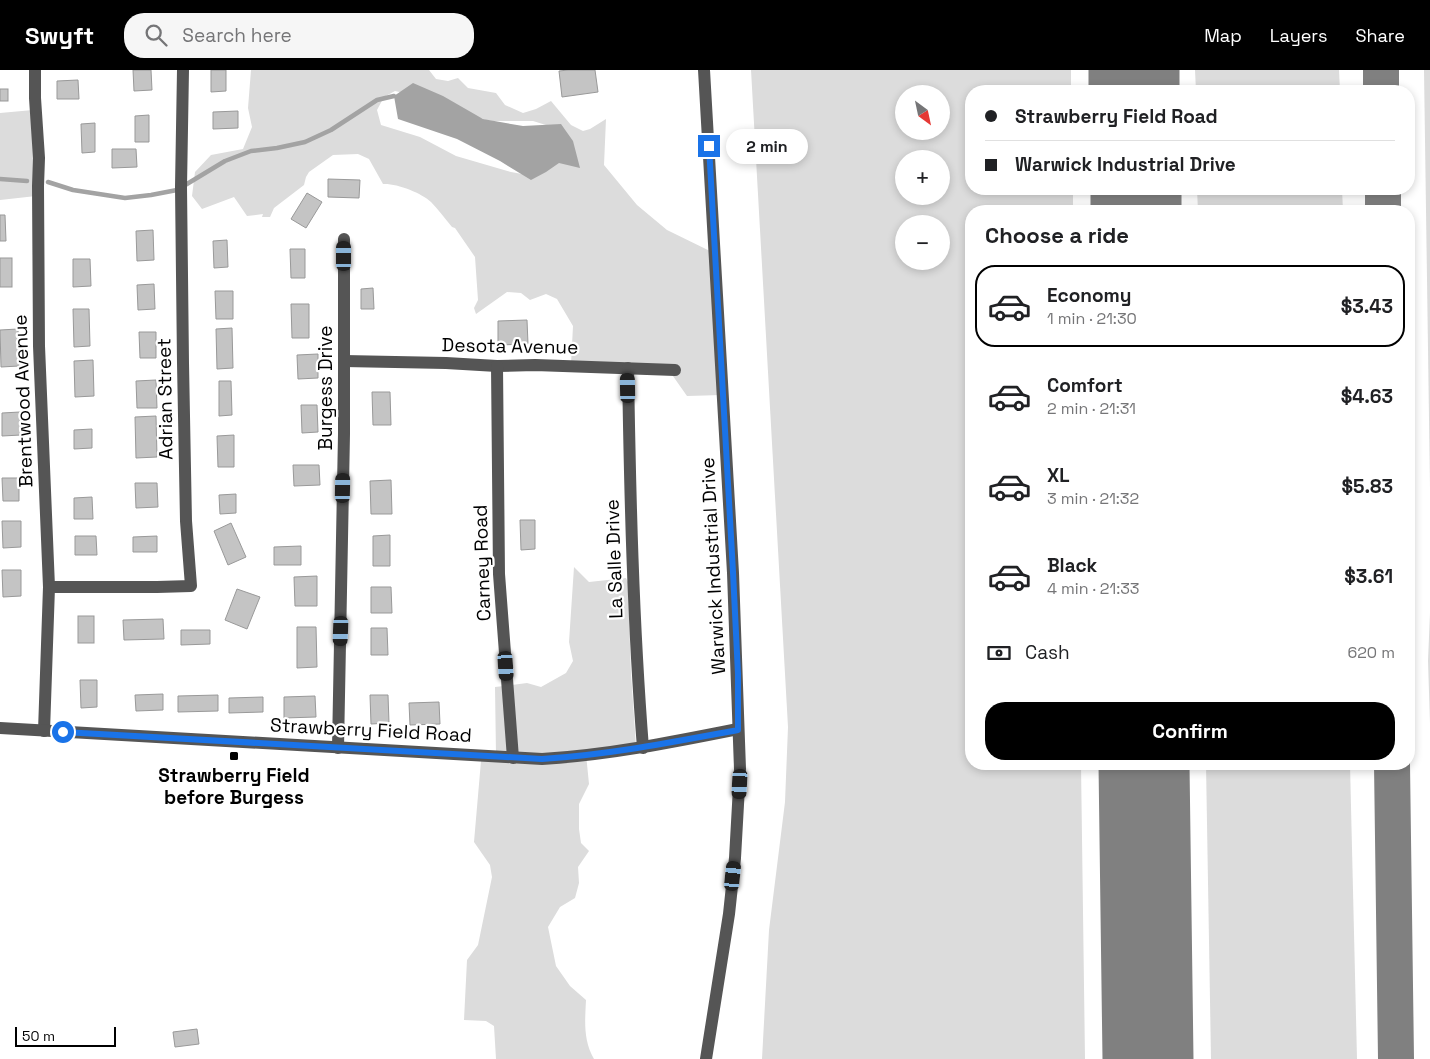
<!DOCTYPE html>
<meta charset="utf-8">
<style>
body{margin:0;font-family:"Space Grotesk",sans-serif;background:#f6f6f6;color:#202124;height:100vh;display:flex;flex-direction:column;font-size:19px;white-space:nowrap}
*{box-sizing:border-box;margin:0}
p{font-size:16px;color:#757577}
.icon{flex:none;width:28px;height:28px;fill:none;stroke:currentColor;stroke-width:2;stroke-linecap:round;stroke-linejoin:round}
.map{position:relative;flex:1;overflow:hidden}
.side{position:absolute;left:965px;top:135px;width:450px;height:565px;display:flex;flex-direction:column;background:#fff;border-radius:20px;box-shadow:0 2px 8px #0003}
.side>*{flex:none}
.banner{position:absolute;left:965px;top:15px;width:450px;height:110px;border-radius:20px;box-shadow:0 2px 8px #0003;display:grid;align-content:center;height:110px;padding:0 20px;background:#fff}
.needle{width:32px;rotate:147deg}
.buttons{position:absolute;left:895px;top:15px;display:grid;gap:10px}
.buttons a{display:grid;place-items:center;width:55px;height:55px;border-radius:50%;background:#fff;box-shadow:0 2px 8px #0003;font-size:25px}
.scale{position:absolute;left:15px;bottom:12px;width:101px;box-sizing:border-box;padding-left:5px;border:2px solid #000;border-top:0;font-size:14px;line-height:18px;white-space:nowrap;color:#000;-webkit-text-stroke:4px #fff;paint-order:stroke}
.end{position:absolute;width:22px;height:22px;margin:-11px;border:6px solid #1a73e8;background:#fff;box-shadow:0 0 0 2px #fff}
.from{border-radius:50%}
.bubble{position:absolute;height:35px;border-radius:18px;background:#fff;box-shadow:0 2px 8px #0003;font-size:16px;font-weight:700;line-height:35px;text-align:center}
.car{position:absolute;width:15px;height:30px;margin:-15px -8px;border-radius:6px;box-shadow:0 0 4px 1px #0007;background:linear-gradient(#222 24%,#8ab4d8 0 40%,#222 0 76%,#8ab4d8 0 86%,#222 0)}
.banner b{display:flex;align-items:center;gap:18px;height:48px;font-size:19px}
.banner b+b{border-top:1px solid #e0e0e0}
.banner i{width:12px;height:12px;background:#202124}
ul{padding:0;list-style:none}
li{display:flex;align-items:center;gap:15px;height:82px;margin:0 10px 8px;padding:0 10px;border:2px solid transparent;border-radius:20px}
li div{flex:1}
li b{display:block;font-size:19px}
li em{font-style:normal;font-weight:700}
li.selected{border-color:#000}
li>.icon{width:45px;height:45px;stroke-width:1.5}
h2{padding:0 20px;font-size:22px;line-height:60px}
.pay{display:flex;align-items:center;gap:12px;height:55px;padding:0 20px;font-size:19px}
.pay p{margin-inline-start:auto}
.button{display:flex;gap:10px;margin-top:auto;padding:10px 20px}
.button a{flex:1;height:58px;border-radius:20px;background:#000;color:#fff;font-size:20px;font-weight:700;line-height:58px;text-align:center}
header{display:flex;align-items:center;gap:30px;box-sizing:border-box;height:70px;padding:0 25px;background:#000;color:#fff}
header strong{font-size:24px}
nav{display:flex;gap:28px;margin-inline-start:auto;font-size:18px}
.search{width:350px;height:45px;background:#f6f6f6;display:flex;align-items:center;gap:12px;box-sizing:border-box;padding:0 18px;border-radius:20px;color:#757577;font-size:19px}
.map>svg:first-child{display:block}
.green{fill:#dcdcdc;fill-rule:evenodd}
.water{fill:#a3a3a3}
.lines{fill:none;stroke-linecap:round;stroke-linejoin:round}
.stream{stroke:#a3a3a3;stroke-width:4.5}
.taxiway{stroke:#808080;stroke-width:36}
.runway{stroke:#808080;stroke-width:91}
.building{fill:#c4c4c4;stroke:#999}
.minor{stroke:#555;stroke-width:12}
.route{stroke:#1a73e8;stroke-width:6}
.poi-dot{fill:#000;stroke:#fff;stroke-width:2}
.labels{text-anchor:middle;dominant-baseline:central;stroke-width:4.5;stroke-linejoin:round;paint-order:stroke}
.street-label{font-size:19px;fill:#000;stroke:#fff}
.poi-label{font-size:19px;font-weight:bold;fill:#000;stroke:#fff}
</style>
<header>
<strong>Swyft</strong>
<div class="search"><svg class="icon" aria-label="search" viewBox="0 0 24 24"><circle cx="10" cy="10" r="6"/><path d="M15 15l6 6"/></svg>Search here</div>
<nav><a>Map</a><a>Layers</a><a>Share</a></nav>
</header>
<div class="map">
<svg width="1430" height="989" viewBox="0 0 1430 989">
<rect width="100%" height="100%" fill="#fff"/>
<g class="green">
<path d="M251 0H429L436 9 448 11 458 8 468 18 496 23 505 35 523 43 536 39 551 31 571 55 583 61 590 59 606 49 604 95 637 135 667 160 714 183 722 325 687 326 668 299 571 294 573 256 557 229 546 224 530 230 521 223 507 222 476 244 474 238 478 230 475 187 455 158 452 157C445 149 439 140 431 132 422 123 396 113 383 114L369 89 358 84 333 85 309 102 306 107 304 115 274 138 270 147H262L263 144 247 146 234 127 202 139 192 126 195 102 211 85 243 79 252 57 248 38ZM395 21 426 28 486 50 493 51H533L546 55 533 106 511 102 456 86 420 67 381 55 377 40 384 27Z"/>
<path d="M751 0H1071V21H971V119H1073V141H971V694H1081L1085 989H762L769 860 785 732 788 657ZM904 24H941V61H904ZM904 89H941V126H904ZM904 154H941V191H904Z"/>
<path d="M1195 0H1339L1340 21H1196Z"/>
<path d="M1424 0H1430V418Z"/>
<path d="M33 40 36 126 0 130V43Z"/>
<path d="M1197 119H1342L1343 141H1198Z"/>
<path d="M574 497 589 512 626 508 629 514 628 519 631 603 636 676 586 684 589 714 579 734V759L581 773 589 781 578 797 579 813 575 828 560 837 548 857 556 896 570 916 586 930C585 951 583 970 594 989H496L494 956 486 951 464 950 467 890 478 875 492 807 490 795 474 772 481 691 496 685 495 617 527 613 541 617 566 603 573 591 569 572Z"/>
<path d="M1430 543V653L1428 591Z"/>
<path d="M1206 694H1350L1357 989H1211Z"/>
</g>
<path class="water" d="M413 13 443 26 483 49 523 56 561 54 573 71 580 98 559 93 546 102 531 110 500 91 457 69 398 49 394 26Z"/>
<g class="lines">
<g class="stream">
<path d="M0 109 27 111"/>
<path d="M48 112 73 120 125 128 151 125 177 120 225 91 251 81 277 78 305 72 331 60 377 30 394 26"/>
</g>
<g class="taxiway">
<path d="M1381 0V21"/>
<path d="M1383 119V141"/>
<path d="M1392 694 1396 989"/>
</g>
<g class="runway">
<path d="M1134 0V21"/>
<path d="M1136 119V141"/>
<path d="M1144 694 1148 989"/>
</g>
</g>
<g class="building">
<path d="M133 0H151L152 20 134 21Z"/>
<path d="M211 0H226V21L211 22Z"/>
<path d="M568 0H595L598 22 562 27 559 1Z"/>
<path d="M78 10 79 29H57V11Z"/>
<rect x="0" y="19" width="8" height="12"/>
<path d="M238 41V58L213 59V42Z"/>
<path d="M149 45V72H135V46Z"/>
<path d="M95 53V82L82 83 81 54Z"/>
<path d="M112 79H136L137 97 112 98Z"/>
<path d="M328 109 360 110 359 128 328 127Z"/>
<path d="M307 123 322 132 306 158 291 149Z"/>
<path d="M0 145H5L6 171H0Z"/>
<path d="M153 160 154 190 137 191 136 161Z"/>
<path d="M227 170 228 197 214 198 213 171Z"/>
<path d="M290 179H305V208H291Z"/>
<rect x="0" y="188" width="12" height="29"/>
<path d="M73 189H90L91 216 73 217Z"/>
<path d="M154 214 155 239 138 240 137 215Z"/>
<path d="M373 218 374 239H361V219Z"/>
<path d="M215 221H233V249H216Z"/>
<path d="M291 234H309V268H292Z"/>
<path d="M73 239H89L90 276 74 277Z"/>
<path d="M527 250 528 274 498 275V251Z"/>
<path d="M232 258 233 298 217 299 216 259Z"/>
<path d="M18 259 19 296 1 297 0 260Z"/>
<path d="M139 262H156V288H140Z"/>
<path d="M318 284V308L298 309 297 285Z"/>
<path d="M93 290 94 326 75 327 74 291Z"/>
<path d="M156 310 157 338H137L136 311Z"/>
<path d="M219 311H231L232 345 219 346Z"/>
<path d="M372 322H390L391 355H373Z"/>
<path d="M301 335H317L318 362 302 363Z"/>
<path d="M20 342 21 365 2 366V343Z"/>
<path d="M156 346 157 387 136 388 135 347Z"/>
<path d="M92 359V378L74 379V360Z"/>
<path d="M234 365V397H218L217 366Z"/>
<path d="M293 395H319L320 415 294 416Z"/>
<path d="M2 408H19V431H3Z"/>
<path d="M391 410 392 444H371L370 411Z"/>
<path d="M135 413H157L158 437 136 438Z"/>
<path d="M236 424V443L220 444 219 425Z"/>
<path d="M92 427 93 449H74V428Z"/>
<path d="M520 450H535V479L521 480Z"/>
<path d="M2 451H21V477L3 478Z"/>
<path d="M231 453 246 487 228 495 214 461Z"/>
<path d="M390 465V496H373V466Z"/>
<path d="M75 466H96L97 485H75Z"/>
<path d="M157 466V482H133V467Z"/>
<path d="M301 476V495H274V477Z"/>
<path d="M2 500H21V526L3 527Z"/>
<path d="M317 506V536H295L294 507Z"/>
<path d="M371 517H391L392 543H371Z"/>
<path d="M237 519 260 527 247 559 225 550Z"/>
<rect x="78" y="546" width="16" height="27"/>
<path d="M163 549 164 569 124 570 123 550Z"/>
<path d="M297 557H316L317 597 297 598Z"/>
<path d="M371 558H387L388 585H371Z"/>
<path d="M181 560H210V574L181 575Z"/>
<path d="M80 610H97V637L81 638Z"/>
<path d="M163 624V640L136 641 135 625Z"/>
<path d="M218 625V641L178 642V626Z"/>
<path d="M370 625H388L389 653 371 654Z"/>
<path d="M315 626 316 647 284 648V627Z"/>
<path d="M263 627V642L229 643V628Z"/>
<path d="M439 632 440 654 410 655 409 633Z"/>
<path d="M197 959 199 974 175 977 173 962Z"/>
</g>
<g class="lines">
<g class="minor">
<path d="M35 0V28L39 88 38 116 39 276 49 517 44 661"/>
<path d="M704 0 733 503 740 699 735 788 729 844 706 989"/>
<path d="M344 291 446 293 497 296 535 295 675 300"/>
<path d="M497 296 499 504 513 688"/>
<path d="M628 298C630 425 633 551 643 678"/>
<path d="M49 517H157L191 516 186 451 183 293 181 117 183 0"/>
<path d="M0 658 542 689C608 685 673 672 738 659"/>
<path d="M338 678 344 364V169"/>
</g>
</g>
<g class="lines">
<path class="route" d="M63 662 542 689C608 685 673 672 738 660V604L733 502 709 76"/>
</g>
<rect class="poi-dot" x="229" y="681" width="10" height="10" rx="2.5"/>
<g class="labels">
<g class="street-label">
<text transform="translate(510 276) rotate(1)">Desota Avenue</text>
<text transform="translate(325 318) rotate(-90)">Burgess Drive</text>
<text transform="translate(165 329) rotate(-91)">Adrian Street</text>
<text transform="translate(23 331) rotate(-92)">Brentwood Avenue</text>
<text transform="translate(614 489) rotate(-92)">La Salle Drive</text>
<text transform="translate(482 493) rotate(-92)">Carney Road</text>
<text transform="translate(713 496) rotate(-93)">Warwick Industrial Drive</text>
<text transform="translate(371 660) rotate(3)">Strawberry Field Road</text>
</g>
<g class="poi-label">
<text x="234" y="705">Strawberry Field<tspan x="234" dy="22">before Burgess</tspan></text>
</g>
</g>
</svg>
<div class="buttons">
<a><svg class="needle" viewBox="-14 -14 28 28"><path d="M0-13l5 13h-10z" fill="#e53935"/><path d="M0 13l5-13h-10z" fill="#757577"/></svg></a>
<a>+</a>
<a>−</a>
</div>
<div class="scale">50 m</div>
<i class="end from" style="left:63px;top:662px"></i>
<i class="end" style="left:709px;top:76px"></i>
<div class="bubble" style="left:726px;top:59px;width:82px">2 min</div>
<i class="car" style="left:344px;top:186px;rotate:0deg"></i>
<i class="car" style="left:628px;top:318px;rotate:359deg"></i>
<i class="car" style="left:343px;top:418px;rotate:1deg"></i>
<i class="car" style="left:341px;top:561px;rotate:182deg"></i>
<i class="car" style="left:506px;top:596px;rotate:176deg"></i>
<i class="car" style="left:740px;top:714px;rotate:183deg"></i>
<i class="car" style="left:733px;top:806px;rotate:6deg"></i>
<div class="banner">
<b><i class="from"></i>Strawberry Field Road</b>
<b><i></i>Warwick Industrial Drive</b>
</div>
<section class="side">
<h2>Choose a ride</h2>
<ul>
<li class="selected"><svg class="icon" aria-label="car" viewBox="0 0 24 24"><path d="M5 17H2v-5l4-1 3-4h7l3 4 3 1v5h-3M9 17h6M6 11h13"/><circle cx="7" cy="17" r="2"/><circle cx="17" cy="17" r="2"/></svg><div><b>Economy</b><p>1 min · 21:30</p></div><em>$3.43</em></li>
<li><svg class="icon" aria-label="car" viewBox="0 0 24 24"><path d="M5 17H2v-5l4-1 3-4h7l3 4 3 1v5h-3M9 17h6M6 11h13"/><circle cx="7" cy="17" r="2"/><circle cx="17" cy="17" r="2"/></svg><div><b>Comfort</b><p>2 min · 21:31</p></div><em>$4.63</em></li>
<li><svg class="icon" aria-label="car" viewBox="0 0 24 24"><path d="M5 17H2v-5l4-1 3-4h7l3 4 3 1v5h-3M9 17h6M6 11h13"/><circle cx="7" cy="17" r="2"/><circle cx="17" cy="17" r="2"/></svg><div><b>XL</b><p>3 min · 21:32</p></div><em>$5.83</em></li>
<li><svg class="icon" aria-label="car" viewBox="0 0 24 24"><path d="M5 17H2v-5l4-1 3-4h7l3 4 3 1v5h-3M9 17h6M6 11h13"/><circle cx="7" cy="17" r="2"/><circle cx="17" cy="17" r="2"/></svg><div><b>Black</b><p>4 min · 21:33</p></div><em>$3.61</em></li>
</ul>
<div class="pay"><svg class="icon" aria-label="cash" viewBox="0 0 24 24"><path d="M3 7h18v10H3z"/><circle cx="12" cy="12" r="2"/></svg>Cash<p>620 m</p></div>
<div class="button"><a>Confirm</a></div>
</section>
</div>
